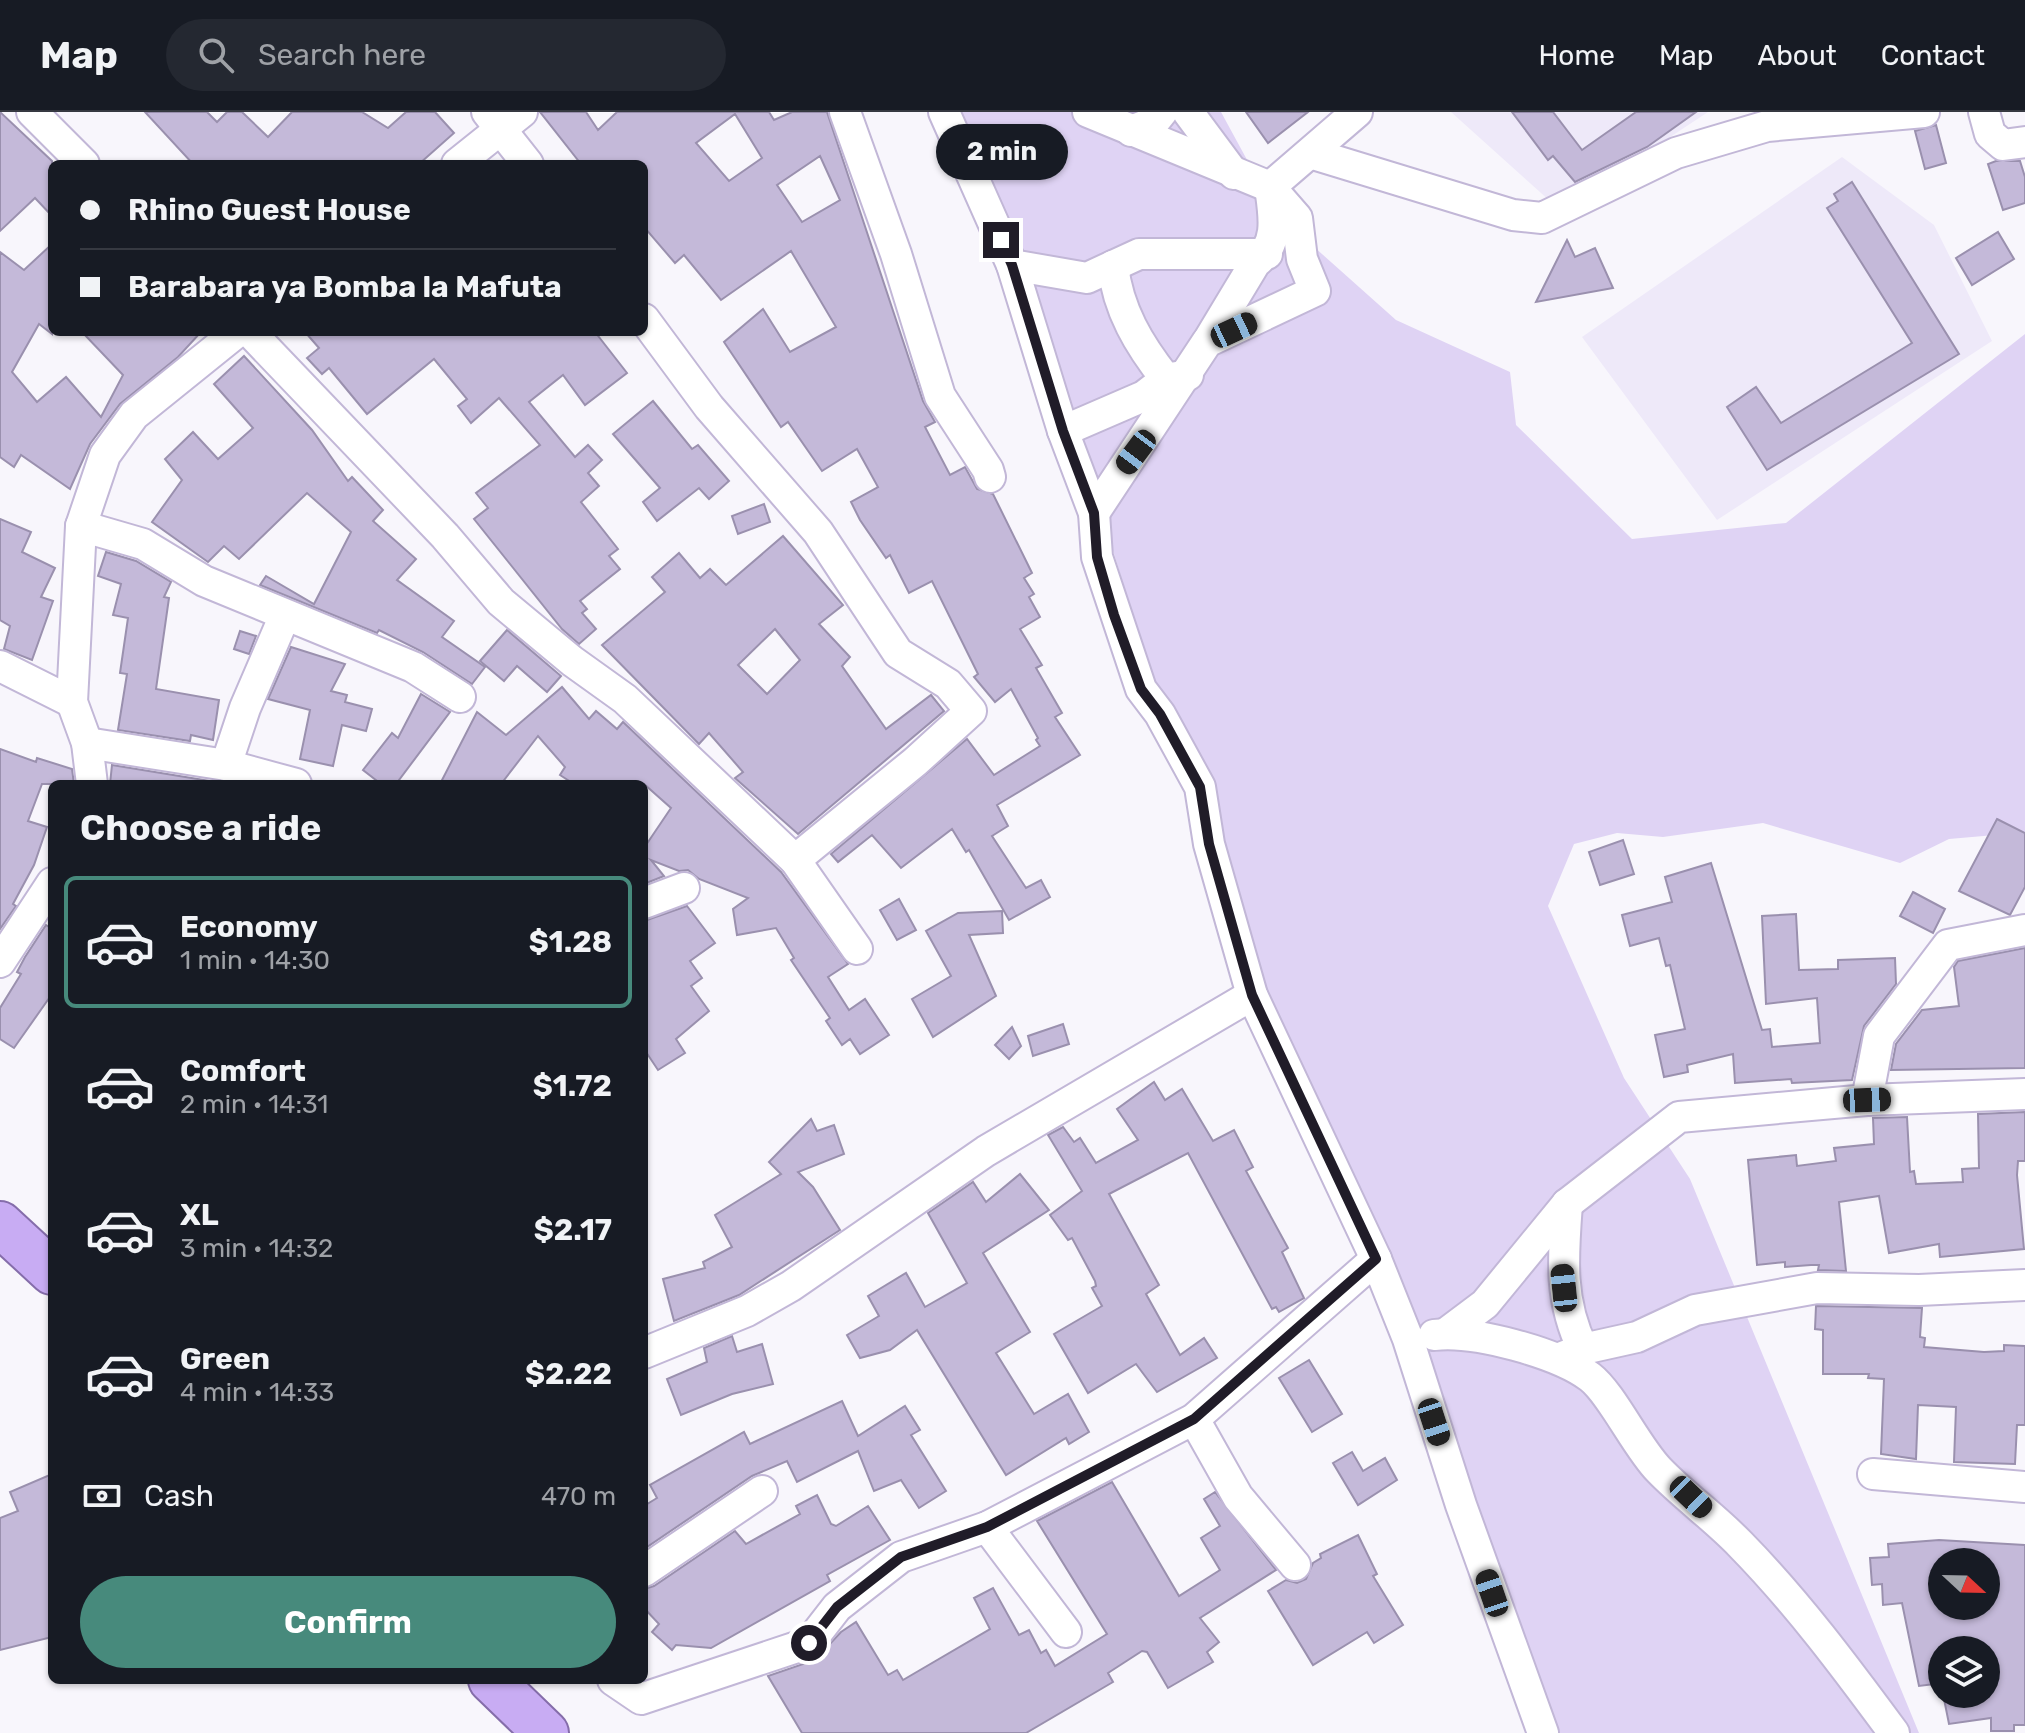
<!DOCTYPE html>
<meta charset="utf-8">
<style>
body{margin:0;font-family:Rubik,sans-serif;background:#242831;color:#f1f3f6;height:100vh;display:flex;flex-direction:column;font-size:30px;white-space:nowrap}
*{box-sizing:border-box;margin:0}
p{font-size:26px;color:#9ea1a6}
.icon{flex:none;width:44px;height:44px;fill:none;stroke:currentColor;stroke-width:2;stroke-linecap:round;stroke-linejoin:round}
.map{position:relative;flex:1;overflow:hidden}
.drawer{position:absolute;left:48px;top:668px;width:600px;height:904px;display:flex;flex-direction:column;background:#171b24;border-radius:12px;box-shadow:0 2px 6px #0004}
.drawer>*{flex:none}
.hud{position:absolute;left:48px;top:48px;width:600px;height:176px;border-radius:12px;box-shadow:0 2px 6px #0004;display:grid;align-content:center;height:176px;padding:0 32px;background:#171b24}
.needle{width:52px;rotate:112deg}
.fabs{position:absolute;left:1928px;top:1436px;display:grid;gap:16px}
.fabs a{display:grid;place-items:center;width:72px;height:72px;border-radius:50%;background:#171b24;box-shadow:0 2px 6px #0004;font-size:40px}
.end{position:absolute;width:36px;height:36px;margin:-18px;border:10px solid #201c28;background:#fff;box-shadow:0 0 0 4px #fff}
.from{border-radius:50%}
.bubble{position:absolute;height:56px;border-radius:28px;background:#171b24;box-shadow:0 2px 6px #0004;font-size:26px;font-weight:700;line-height:56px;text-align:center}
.car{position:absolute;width:24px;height:48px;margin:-24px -12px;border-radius:10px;box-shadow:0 0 6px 2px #0007;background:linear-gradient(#222 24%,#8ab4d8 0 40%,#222 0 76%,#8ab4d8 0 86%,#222 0)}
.hud b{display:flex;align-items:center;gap:28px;height:76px;font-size:30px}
.hud b+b{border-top:2px solid #363941}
.hud i{width:20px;height:20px;background:#f1f3f6}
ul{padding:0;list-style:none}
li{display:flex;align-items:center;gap:24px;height:132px;margin:0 16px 12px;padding:0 16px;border:4px solid transparent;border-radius:12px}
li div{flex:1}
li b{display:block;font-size:30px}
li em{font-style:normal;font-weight:700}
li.on{border-color:#478a7c}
li>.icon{width:72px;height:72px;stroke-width:1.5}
h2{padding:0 32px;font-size:36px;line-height:96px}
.pay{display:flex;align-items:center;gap:20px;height:88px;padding:0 32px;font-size:30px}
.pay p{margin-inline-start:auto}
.button{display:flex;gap:16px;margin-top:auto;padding:16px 32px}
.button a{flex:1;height:92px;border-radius:48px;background:#478a7c;color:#fff;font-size:32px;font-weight:700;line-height:92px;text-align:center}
header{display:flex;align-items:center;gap:48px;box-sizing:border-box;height:112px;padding:0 40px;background:#171b24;border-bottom:2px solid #363941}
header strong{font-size:38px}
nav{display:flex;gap:44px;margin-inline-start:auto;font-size:28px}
.search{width:560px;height:72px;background:#242831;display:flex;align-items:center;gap:20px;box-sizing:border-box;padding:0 28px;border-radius:44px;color:#9ea1a6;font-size:30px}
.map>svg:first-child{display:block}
.built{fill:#eee9f9}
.green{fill:#dfd3f4}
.building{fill:#c4b9d9;stroke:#9a90ae;stroke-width:2;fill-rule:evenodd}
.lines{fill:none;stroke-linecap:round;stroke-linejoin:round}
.minor-casing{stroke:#c2b7d7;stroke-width:34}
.trunk-casing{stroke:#856daa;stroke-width:48}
.minor{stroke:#fff;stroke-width:30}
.trunk{stroke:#c8acf3;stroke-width:44}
.route{stroke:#201c28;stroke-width:10}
</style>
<header>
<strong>Map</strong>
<div class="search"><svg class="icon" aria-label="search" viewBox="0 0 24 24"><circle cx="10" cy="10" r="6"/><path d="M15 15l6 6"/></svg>Search here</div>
<nav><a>Home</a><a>Map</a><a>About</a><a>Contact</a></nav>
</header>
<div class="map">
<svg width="2025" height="1621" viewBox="0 0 2025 1621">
<rect width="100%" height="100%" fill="#f8f6fc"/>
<g class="built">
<path d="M1451 0H1708L1560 98Z"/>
<path d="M1842 45 1934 113 1992 229 1717 408 1582 225Z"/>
</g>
<path class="green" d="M948 0H1221L1276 101 1396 208 1510 260 1516 313 1632 427 1786 411 2025 222V725L2018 721 1949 727 1900 751 1763 711 1663 725 1617 721 1574 732 1548 794 1624 966 1690 1067 1919 1621H1558L1261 874 1135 510 1095 380Z"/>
<g class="building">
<path d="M0 0 52 49V104L35 86 0 119Z"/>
<path d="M145 0H207L217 10 227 0H242L268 25 292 0H362L388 16 406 0H435L454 21 419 52H193Z"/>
<path d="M540 0H586L598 18 617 0H769L774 8 792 0H827L923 289 935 310 925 315 950 363 965 355 977 377 993 382 1032 461 1024 466 1034 482 1029 485 1040 505 1020 517 1042 553 1036 556 1062 601 1055 605 1080 643 997 693 1008 714 992 724 1026 776 1041 768 1050 785 1009 808 969 738 966 740 952 717 901 756 872 723 838 750 831 742 967 627 994 663 1040 634 1036 628 1038 626 1011 577 995 590 974 565 978 562 932 469 909 481 890 443 886 446 860 408 851 390 878 375 857 337 822 359 788 310 781 315 724 230 763 197 790 240 836 215 791 139 721 188 684 143 675 151 644 115V52H581ZM735 2 762 46 729 69 696 31ZM820 44 840 88 802 110 777 73Z"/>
<path d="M1246 0H1308L1268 31Z"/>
<path d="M1512 0H1553L1582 38 1636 0H1696L1647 35 1575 70 1553 44 1548 48Z"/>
<path d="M1936 13 1946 51 1925 57 1915 19Z"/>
<path d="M1996 49H2020L2025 65V91L2003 98 1988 52Z"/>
<path d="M1852 70 1959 242 1767 358 1727 295 1756 275 1781 311 1912 231 1827 96 1838 89 1834 82Z"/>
<path d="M1998 120 2014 147 1972 173 1956 146Z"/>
<path d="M1567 128 1575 145 1595 136 1613 176 1536 190Z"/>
<path d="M52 132V222L39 212 12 260 37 290 66 265 101 305 123 263 82 220H201L178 245 120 292 90 332 70 377 21 343 14 355 0 345V140L24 158Z"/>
<path d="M305 220H595L627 261 585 293 563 263 529 290 575 345 588 333 602 348 588 361 599 374 581 390 618 437 609 444 620 457 580 489 587 497 582 501 596 517 579 532 562 517 474 407 488 396 476 381 540 333 499 286 471 311 458 294 467 287 434 247 367 302 329 256 322 262 307 246 319 236Z"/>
<path d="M244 244 312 318 348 369 352 365 383 398 373 409 416 447 397 468 454 509 442 525 485 555 472 572 423 540 379 518 377 521 260 473 266 464 314 492 351 420 307 381 239 447 224 434 208 450 152 410 182 368 165 347 193 320 218 347 253 316 214 272Z"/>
<path d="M653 289 692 337 698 333 729 369 709 387 699 376 657 409 643 390 660 376 613 322Z"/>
<path d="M764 392 770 410 738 422 732 404Z"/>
<path d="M0 407 31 420 22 440 55 456 41 485 53 489 32 548 4 537 10 514 0 508Z"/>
<path d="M783 424 843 493 819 512 850 545 842 554 886 617 931 583 944 599 798 722 735 666 743 660 709 621 699 632 602 533 665 480 652 465 679 441 700 466 710 457 726 473ZM775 517 800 548 767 582 738 553Z"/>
<path d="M106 440 136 449 171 470 164 485 169 486 156 577 219 588 213 628 191 623 190 629 118 618 127 562 120 561 128 506 113 503 121 472 98 464Z"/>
<path d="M507 518 561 564 547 580 517 554 504 569 480 549Z"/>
<path d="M240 519 256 524 249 542 234 537Z"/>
<path d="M291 535 345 552 331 579 347 583 345 590 372 597 366 619 342 613 333 654 300 647 310 598 268 587Z"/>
<path d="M562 575 589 607 596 599 617 617 623 610 781 760 848 852 828 865 849 898 865 887 889 923 860 942 850 927 842 933 826 909 830 906 791 848 794 846 776 816 737 823 733 797 748 786 699 767 688 758 679 759 651 748 664 764 644 772V736L671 696 644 672H574L560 663 565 655 538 624 501 672H440L477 600 506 623Z"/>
<path d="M421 582 450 600 396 672H381L363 658 392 621 398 626Z"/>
<path d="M0 637 36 650 37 646 72 657 74 672H42L28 709 47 715 34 753 13 792 16 794 0 817Z"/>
<path d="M112 653 222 671 227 672H110Z"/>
<path d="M1997 707 2025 721V775L2010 803 1959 779Z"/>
<path d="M1623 728 1634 762 1600 773 1589 740Z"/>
<path d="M1711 751 1762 918 1770 917 1772 935 1820 931 1817 886 1766 892 1762 804 1796 802 1799 858 1838 857V848L1895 846 1896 872 1864 914 1852 968 1792 971 1791 967 1735 971 1733 942 1687 953 1688 960 1664 965 1655 923 1685 917 1670 853 1666 854 1659 826 1630 834 1622 803 1672 790 1665 765Z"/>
<path d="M1913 780 1945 797 1933 821 1900 804Z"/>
<path d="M899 787 916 818 897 828 880 798Z"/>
<path d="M687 794 715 831 690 849 702 866 691 874 709 899 676 927 685 941 658 958 644 937V809Z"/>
<path d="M1002 799 1003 821 969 823 996 884 933 925 912 887 951 864 926 819 958 801Z"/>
<path d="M46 813 52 817V882L14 936 0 927V896L21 862 17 860 25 845Z"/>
<path d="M2025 836V956L1891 958 1896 932 1922 898 1959 894 1954 855 1958 849Z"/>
<path d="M1063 912 1069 932 1033 944 1028 924Z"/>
<path d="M1012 915 1021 934 1009 947 995 933Z"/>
<path d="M1154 970 1165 988 1182 977 1213 1029 1234 1018 1253 1055 1246 1059 1288 1136 1282 1140 1304 1186 1279 1200 1276 1195 1272 1197 1188 1041 1109 1082 1159 1173 1146 1182 1180 1243 1204 1226 1217 1246 1157 1280 1136 1252 1088 1281 1054 1222 1102 1194 1092 1176 1096 1174 1095 1169 1072 1126 1068 1128 1050 1103 1082 1079 1048 1023 1063 1015 1074 1030 1080 1026 1096 1051 1138 1028 1117 997Z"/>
<path d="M2025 1000V1049H2018L2017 1063 2024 1137 1940 1145 1939 1132 1889 1141 1879 1084 1839 1090 1846 1159 1818 1158 1819 1153H1811L1785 1155V1150L1757 1153 1748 1048 1796 1043 1797 1054 1836 1049 1834 1036 1874 1032 1873 1006 1907 1005 1910 1060 1914 1059 1916 1072 1963 1070 1962 1057 1979 1056 1978 1002Z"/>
<path d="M811 1007 817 1019 834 1013 844 1042 798 1060 813 1075 840 1118 739 1183 674 1209 663 1167 705 1156 703 1150 732 1135 715 1103 781 1062 769 1050Z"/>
<path d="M1020 1062 1049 1098 983 1141 1030 1220 996 1241 1034 1302 1068 1282 1089 1320 1069 1332 1066 1326 1006 1363 917 1218 890 1238 860 1246 847 1223 879 1204 868 1184 906 1161 925 1195 967 1171 928 1101 973 1070 986 1090Z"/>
<path d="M1816 1194 1922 1196 1920 1225 1925 1226 1924 1235 1984 1240 2004 1239V1233L2025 1234V1313H2017L2015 1352 1954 1350 1956 1295 1918 1293 1916 1347 1881 1342 1884 1267 1868 1266 1869 1262H1823V1218L1815 1217Z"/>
<path d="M732 1224 737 1240 762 1232 773 1272 732 1282 681 1303 667 1267 707 1250 704 1236Z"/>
<path d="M1309 1248 1342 1302 1312 1320 1279 1266Z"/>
<path d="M842 1289 858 1324 905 1294 920 1318 911 1323 946 1379 919 1396 901 1368 874 1379 858 1339 797 1370 787 1349 752 1364 644 1437V1394L657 1386 650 1373 744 1320 750 1332Z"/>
<path d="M1352 1340 1363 1359 1385 1346 1397 1368 1358 1393 1333 1351Z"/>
<path d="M52 1362V1525L0 1538V1406L18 1399 10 1380Z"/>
<path d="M1112 1370 1179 1484 1220 1458 1201 1426 1220 1414 1204 1387 1215 1380 1276 1458 1200 1506 1219 1530 1207 1540 1213 1550 1168 1576 1147 1540 1142 1539 1108 1561 1113 1570 1026 1621H802L768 1564 815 1548 841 1520 856 1510 888 1563 897 1558 903 1568 990 1517 974 1486 993 1476 1019 1523 1029 1518 1041 1541 1046 1538 1055 1554 1107 1522 1037 1409Z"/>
<path d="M817 1383 831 1412 836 1414 868 1394 890 1428 827 1463 830 1469 711 1536 676 1533 672 1538 652 1520 659 1512 644 1496V1477L654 1474 735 1419 746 1432 800 1402 796 1394Z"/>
<path d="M1358 1423 1377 1462 1373 1464 1403 1513 1374 1531 1367 1520 1313 1553 1268 1479 1286 1468 1297 1471 1306 1467 1313 1451 1321 1446 1320 1442Z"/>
<path d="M1939 1428 2025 1433V1613H2014V1619H1991V1606L1949 1612 1943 1582H1986V1538H1942V1571L1919 1574 1902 1491 1883 1493 1882 1472 1872 1473 1870 1446 1889 1445 1888 1432ZM1942 1450H1986V1494H1942Z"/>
</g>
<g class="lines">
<g class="minor-casing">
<g id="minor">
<path d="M32 0 84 52"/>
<path d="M487 0 528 52"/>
<path d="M845 0 896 142 940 284 988 358 990 365"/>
<path d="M944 0 1012 153 1063 319 1094 401 1097 445 1141 577 1160 602 1200 675 1209 732 1252 883 1376 1147 1408 1227 1461 1393 1543 1621"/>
<path d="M1088 0 1270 75 1297 106 1302 147 1315 179 1207 230 1094 401"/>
<path d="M1188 0 1234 62"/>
<path d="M1984 0 1990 22 2003 33 2025 30"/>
<path d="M1131 19 1154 10 1162 0"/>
<path d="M1313 42 1513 103 1542 106 1676 41 1767 14 1924 0"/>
<path d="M457 52 522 0"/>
<path d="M1270 75 1357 0"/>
<path d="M1012 153 1087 166 1139 142H1267"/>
<path d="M1113 154C1118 198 1139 233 1166 267"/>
<path d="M644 207 709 295 818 420 898 541 948 572 971 599 915 650 795 748"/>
<path d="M250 220 445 424 501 490 572 549 625 587 795 748 857 837"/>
<path d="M1208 229 1255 151C1280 131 1274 104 1270 75"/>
<path d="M1063 319 1144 284 1166 267 1188 263"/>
<path d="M81 414 143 432 204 469 413 555 460 585"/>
<path d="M0 554 72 590"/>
<path d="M87 631 226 653 296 672"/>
<path d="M226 653 245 596 285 503"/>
<path d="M92 672 87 631 72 590 81 414 105 343 134 303 237 220"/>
<path d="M644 791 684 776"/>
<path d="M0 850 52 771"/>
<path d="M1867 988 1879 924 1948 833 2025 818"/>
<path d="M1567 1092C1563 1144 1559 1189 1583 1237"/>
<path d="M1445 1222 1485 1192 1567 1092 1679 1005 1867 988 2025 982"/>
<path d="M1434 1223C1474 1218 1558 1241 1590 1265 1612 1282 1637 1336 1659 1358 1684 1384 1715 1406 1740 1432 1797 1490 1846 1556 1894 1621"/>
<path d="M644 1241 747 1199 791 1174 986 1039 1252 883"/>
<path d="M1560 1246 1583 1237 1637 1225 1695 1198 1817 1176 1919 1178 2025 1173"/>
<path d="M1194 1307 1238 1385 1295 1453"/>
<path d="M1873 1362 2025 1375"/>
<path d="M987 1415 1066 1520"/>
<path d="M644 1459 762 1379"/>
<path d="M613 1568 641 1587 809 1531 837 1495 901 1445 987 1415 1194 1307 1376 1147"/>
</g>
</g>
<g class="trunk-casing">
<g id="trunk">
<path d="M0 1112 52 1160"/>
<path d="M491 1568 546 1621"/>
</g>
</g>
<use href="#minor" class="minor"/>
<use href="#trunk" class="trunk"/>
</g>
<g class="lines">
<path class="route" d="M809 1531 837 1495 901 1445 987 1415 1194 1307 1376 1147 1252 883 1209 732 1200 675 1160 602 1141 577 1114 503 1097 445 1094 401 1063 319 1012 153 1001 128"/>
</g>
</svg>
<div class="fabs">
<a><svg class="needle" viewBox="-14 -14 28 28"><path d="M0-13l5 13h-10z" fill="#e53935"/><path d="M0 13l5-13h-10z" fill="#9ea1a6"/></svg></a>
<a><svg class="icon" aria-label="layers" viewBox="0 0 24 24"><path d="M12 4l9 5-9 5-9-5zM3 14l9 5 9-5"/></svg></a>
</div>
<i class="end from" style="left:809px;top:1531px"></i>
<i class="end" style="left:1001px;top:128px"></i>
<div class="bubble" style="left:936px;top:12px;width:132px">2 min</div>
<i class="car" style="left:1234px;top:218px;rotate:65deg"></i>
<i class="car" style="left:1136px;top:340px;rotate:217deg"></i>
<i class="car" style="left:1867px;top:988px;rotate:88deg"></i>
<i class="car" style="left:1564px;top:1176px;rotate:354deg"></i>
<i class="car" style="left:1434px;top:1310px;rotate:162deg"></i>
<i class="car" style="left:1691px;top:1385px;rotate:134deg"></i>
<i class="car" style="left:1492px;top:1481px;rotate:341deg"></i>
<div class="hud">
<b><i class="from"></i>Rhino Guest House</b>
<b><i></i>Barabara ya Bomba la Mafuta</b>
</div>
<section class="drawer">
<h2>Choose a ride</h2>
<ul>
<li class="on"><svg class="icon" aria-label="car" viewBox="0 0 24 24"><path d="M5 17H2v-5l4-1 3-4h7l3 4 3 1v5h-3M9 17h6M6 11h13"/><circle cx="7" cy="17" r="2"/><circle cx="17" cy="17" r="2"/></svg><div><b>Economy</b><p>1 min · 14:30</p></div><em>$1.28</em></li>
<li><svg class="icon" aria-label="car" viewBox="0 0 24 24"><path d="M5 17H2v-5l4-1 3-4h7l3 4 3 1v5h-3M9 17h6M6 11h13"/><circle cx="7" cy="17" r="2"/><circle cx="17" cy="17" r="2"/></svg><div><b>Comfort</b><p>2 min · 14:31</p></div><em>$1.72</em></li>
<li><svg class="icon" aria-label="car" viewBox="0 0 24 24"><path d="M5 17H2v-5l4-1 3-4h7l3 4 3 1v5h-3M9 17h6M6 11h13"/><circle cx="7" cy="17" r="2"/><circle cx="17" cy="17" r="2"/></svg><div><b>XL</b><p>3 min · 14:32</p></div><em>$2.17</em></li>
<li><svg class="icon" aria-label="car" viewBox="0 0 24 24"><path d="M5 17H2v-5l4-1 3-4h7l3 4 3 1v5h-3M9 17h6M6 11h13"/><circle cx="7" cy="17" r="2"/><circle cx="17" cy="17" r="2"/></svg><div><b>Green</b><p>4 min · 14:33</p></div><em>$2.22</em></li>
</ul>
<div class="pay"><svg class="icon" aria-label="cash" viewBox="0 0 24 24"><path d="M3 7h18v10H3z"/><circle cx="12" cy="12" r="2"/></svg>Cash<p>470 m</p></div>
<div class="button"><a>Confirm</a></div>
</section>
</div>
